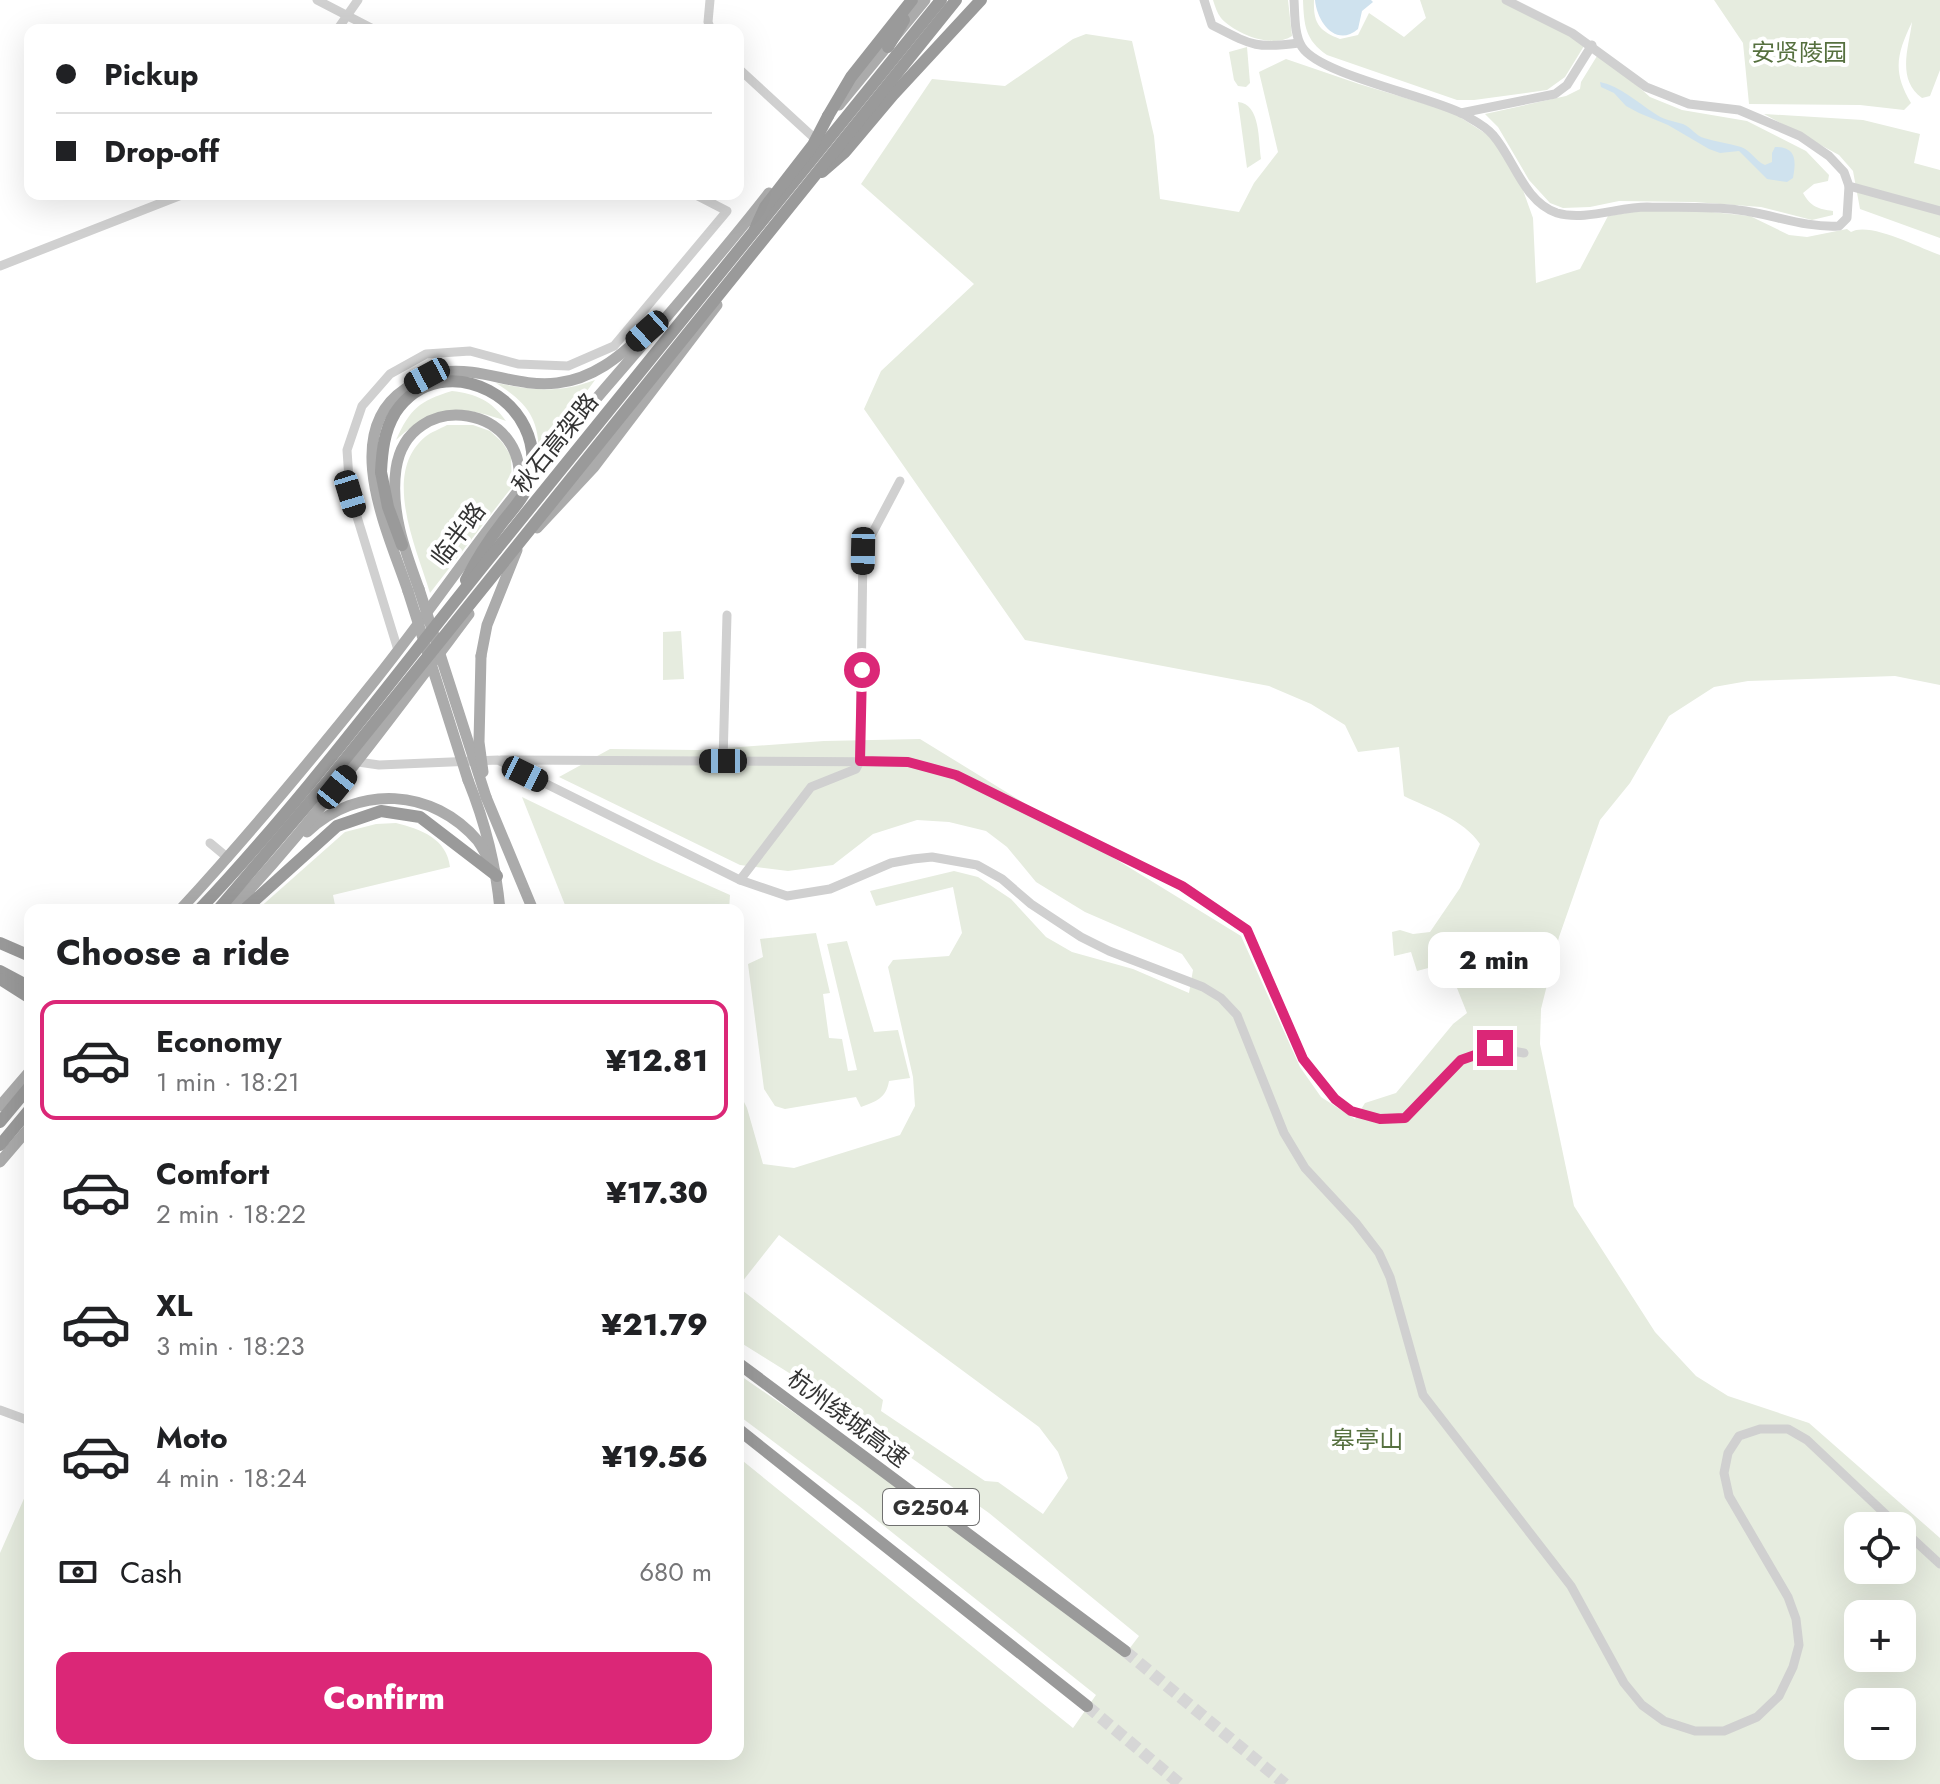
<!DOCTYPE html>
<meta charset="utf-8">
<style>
body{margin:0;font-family:Jost,"Noto Sans SC",sans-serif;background:#f6f6f6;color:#202124;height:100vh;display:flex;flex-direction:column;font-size:30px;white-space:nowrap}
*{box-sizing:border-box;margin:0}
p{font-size:26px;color:#757577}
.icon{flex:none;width:44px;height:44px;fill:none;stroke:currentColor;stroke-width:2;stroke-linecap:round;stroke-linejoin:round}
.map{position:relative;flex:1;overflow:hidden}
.drawer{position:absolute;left:24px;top:904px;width:720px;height:856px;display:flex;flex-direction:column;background:#fff;border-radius:16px;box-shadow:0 8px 32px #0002}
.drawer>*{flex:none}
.banner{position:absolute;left:24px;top:24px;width:720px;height:176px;border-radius:16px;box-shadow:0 8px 32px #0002;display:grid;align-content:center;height:176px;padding:0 32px;background:#fff}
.controls{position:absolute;left:1844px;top:1512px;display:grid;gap:16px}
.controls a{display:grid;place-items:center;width:72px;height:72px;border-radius:16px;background:#fff;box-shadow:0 8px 32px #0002;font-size:40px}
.end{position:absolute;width:36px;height:36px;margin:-18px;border:10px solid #db2777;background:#fff;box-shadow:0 0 0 4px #fff}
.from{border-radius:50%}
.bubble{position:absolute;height:56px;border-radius:16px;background:#fff;box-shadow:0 8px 32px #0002;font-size:26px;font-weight:800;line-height:56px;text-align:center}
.car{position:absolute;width:24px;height:48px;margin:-24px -12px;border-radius:10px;box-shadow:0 0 6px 2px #0007;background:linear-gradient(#222 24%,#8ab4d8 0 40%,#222 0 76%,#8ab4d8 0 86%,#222 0)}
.banner b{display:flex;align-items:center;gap:28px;height:76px;font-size:30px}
.banner b+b{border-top:2px solid #e0e0e0}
.banner i{width:20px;height:20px;background:#202124}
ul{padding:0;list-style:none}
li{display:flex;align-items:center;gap:24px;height:120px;margin:0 16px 12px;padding:0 16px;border:4px solid transparent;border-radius:16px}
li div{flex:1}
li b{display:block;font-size:30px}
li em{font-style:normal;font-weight:800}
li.selected{border-color:#db2777}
li>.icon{width:72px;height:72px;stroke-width:1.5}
h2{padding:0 32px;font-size:36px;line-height:96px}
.pay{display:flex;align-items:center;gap:20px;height:88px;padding:0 32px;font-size:30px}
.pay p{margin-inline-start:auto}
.action{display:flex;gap:16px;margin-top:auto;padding:16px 32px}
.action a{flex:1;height:92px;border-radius:16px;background:#db2777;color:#fff;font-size:32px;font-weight:800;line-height:92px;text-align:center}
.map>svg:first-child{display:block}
.green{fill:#e6ecdf;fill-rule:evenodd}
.water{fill:#cfe2ee}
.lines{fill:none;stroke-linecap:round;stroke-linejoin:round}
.highway-tunnel{stroke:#d6d6d6;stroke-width:12;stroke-dasharray:12 6;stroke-linecap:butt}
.minor{stroke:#d0d0d0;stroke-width:9}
.major{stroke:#ababab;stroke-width:11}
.highway{stroke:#9a9a9a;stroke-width:12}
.major-bridge{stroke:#ababab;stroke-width:11}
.highway-bridge{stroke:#9a9a9a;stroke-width:12}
.route{stroke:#db2777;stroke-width:10}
.labels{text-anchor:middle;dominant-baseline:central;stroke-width:8;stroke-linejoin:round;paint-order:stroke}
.shield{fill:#fff;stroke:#707070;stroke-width:2}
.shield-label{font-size:22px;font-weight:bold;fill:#333}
.park-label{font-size:24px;fill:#56703f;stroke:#fff}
.street-label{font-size:24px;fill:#333;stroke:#fff}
</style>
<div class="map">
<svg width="1940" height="1784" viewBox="0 0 1940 1784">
<rect width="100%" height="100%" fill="#fff"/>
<g class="green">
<path d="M1213 0H1288L1292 36C1273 49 1235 34 1221 18 1217 13 1215 6 1213 0Z"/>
<path d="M1303 0H1314C1313 23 1319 31 1340 39L1358 35 1369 13 1404 37 1426 18 1420 0H1501L1577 37 1584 46 1565 77 1547 90 1474 100H1457L1327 55C1305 40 1304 25 1303 0Z"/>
<path d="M1714 0H1940V70L1930 96 1922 98C1896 79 1909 47 1912 22 1897 54 1892 71 1911 103L1904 110 1860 105 1749 104 1743 43Z"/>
<path d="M1086 34 1132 41 1154 136 1160 199 1239 212 1254 183 1278 152 1259 72 1286 59 1359 84 1452 112 1491 137 1514 165 1533 218 1536 283 1580 269 1608 216 1663 207 1750 216 1789 235 1807 237 1847 229 1851 232C1869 221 1920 248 1940 255V685L1895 676 1748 681 1714 687 1669 716 1630 783 1600 820 1559 937 1541 1009 1540 1044 1574 1206 1655 1332 1696 1376 1728 1396 1809 1423 1940 1538V1784H0V1553L30 1485V1754H738V1457L1073 1728 1096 1695 859 1506 738 1415V1374L858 1457 1123 1657 1139 1636 989 1513 810 1386 738 1341V1090L747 1108 763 1164 794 1168 900 1135 915 1106 913 1077 888 967 893 960 949 956 962 933 953 887 876 906 870 891 954 871 978 877 1011 899 1046 937 1072 952 1133 969 1189 993 1193 970 1182 954 1085 912 1036 882 1007 847 986 831 949 822 917 820 873 834 833 865 788 871 740 865 559 777 610 749 698 750 824 741 920 739 1241 936 1300 1067 1321 1097 1355 1119 1365 1103 1396 1093 1453 1024 1467 1013 1447 963 1417 971 1411 952 1394 956 1392 932 1400 930 1413 934 1430 932 1460 888 1480 844C1463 819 1430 809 1404 796L1399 747 1358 752 1345 725 1311 704 1269 686 1025 640 864 409 881 371 974 284 861 184 932 79 1005 86 1073 39ZM779 1235 1039 1427 1058 1452 1068 1478 1043 1514 998 1482 985 1481 881 1411 883 1400 738 1287ZM1858 1526H1902V1570H1858ZM1858 1614H1902V1658H1858ZM1858 1702H1902V1746H1858Z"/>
<path d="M1247 47 1250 83 1246 87 1238 86 1234 80 1229 52Z"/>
<path d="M1601 54 1650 97 1682 110 1747 121 1806 151 1829 175 1828 181 1814 184 1803 193C1811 207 1818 209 1833 211V215L1812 220 1761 207 1694 202 1619 201 1590 207 1563 208 1550 203 1529 180 1498 127 1485 114 1566 96 1580 89 1581 82 1597 56Z"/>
<path d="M1238 102C1261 104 1258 141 1261 159L1247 168Z"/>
<path d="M1764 114 1863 120 1920 134 1914 163 1940 170V238L1860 209 1853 171 1839 155Z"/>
<path d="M595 380 539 456C539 417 527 403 496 383 533 390 558 394 595 380Z"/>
<path d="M452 391C476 394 491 400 506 421 458 404 434 405 396 440 410 409 419 401 452 391Z"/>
<path d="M447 425H473L490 431 502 442 511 456 512 487 430 593C417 549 381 474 425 437 431 432 440 429 447 425Z"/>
<path d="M681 631 684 679 663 680V632Z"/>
<path d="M522 797 654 861 730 895 729 910H567Z"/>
<path d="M396 823C421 829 447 839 450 867L333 895 336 910H257L345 832 376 824Z"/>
<path d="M816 933 830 993 823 994 829 1038 842 1039 848 1071 857 1070 827 944 847 941 874 1032 898 1030 910 1078 889 1081C886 1099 876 1101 861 1107L856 1097 785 1109 775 1106 764 1089 748 964 763 957 760 939Z"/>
</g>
<g class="water">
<path d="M1315 0H1371L1373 2 1362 11 1358 29C1336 48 1317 22 1315 0Z"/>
<path d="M1600 82C1620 86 1637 102 1654 113 1663 120 1673 121 1683 124 1691 127 1696 136 1704 138 1716 142 1728 143 1741 147 1752 151 1755 161 1765 165L1772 162V153L1775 147C1797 147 1796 161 1793 178L1787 182 1767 179 1739 151 1720 153 1709 149 1668 125 1639 113 1626 106 1614 93 1601 87Z"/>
</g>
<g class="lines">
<g class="highway-tunnel">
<path d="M1125 1651 1285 1784"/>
<path d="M1087 1706 1180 1784"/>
</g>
<g class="minor">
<path d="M317 0 375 30"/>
<path d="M710 0 708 22 711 30"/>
<path d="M1204 0 1212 25C1251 45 1255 49 1299 43"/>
<path d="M1294 0C1295 14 1294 35 1302 47 1320 75 1429 96 1463 114 1473 120 1486 126 1493 135 1514 159 1524 202 1557 213 1585 221 1619 207 1647 207 1677 208 1709 206 1738 210 1773 214 1804 228 1839 226L1847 218 1849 186"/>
<path d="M1506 0 1572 33 1646 87 1689 104 1739 110 1800 136 1829 156 1844 172 1849 186 1940 211"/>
<path d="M337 30 358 0"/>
<path d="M738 68 812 136"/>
<path d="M1461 113 1555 94 1567 85 1592 45"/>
<path d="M0 266 184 194"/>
<path d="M398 650 350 494 347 450 362 406 390 374 426 354 470 351 518 364 568 366 614 346 727 211 694 194"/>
<path d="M501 760 908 762 956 775 1182 886 1247 930 1303 1059 1335 1099 1351 1111 1380 1119 1405 1118 1461 1060 1495 1048 1524 1053"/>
<path d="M351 761 379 765 498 760 740 880 787 896 830 889 891 863 913 859 932 857 977 865 1002 879 1031 904 1081 937 1109 951 1203 987 1221 998 1237 1015 1284 1133 1305 1168 1356 1223 1379 1253 1390 1277 1423 1395 1571 1586 1624 1683 1642 1705 1664 1721 1695 1731H1724L1757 1717 1779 1696 1793 1667 1799 1645 1796 1619 1788 1597 1729 1496 1724 1473 1728 1453 1739 1436 1760 1429H1788L1807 1440 1898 1526"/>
<path d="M723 761 727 615"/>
<path d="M210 843 228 858"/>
<path d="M740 880 811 787 856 769 860 761 863 551 900 481"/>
<path d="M0 1410 30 1421"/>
<path d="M1902 1529 1940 1564"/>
</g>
<g class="major">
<path d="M839 105 925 0"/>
<path d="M537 528 594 467 717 305"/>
<path d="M419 589C405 551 390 511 396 469 408 386 534 403 518 492"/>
<path d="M408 591C389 534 339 433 405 389 416 381 429 374 443 372 482 367 518 388 557 383 593 379 619 357 645 333"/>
<path d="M481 656 487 625 517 550"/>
<path d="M468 780C485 822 496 865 500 910"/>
<path d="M486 797 533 910"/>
<path d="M307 832C358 784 433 788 478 841 485 851 490 863 496 874"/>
<path d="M180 910C248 836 313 758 376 679 424 619 467 555 515 495 598 393 688 297 769 193"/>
<path d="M231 910C318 817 393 715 469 614"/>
<path d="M0 1106 30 1071"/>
<path d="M0 1162 30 1127"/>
</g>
<g class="highway">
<path d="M888 47 904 20"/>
<path d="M828 116 851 77 912 0"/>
<path d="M822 172 845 152 893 95 981 0"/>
<path d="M381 472 388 507 402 545"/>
<path d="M496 550 941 0"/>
<path d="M244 910 337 826 381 811 420 817 497 876"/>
<path d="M0 943 30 956"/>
<path d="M0 971 30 987"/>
<path d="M0 979 30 998"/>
<path d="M0 1122 30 1086"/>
<path d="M0 1145 30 1109"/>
<path d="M738 1363 1125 1651"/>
<path d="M738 1429 1087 1706"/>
</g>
<g class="major-bridge">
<path d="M419 589 486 797"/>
<path d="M408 591 468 780"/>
<path d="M481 656 479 742 483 772"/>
</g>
<g class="highway-bridge">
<path d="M755 229 765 207 813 145 828 116"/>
<path d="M381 472C382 452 384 431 395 413 442 342 553 401 529 482 525 497 511 511 502 523 488 541 476 560 466 580"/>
<path d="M199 910C306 797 398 671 496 550"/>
<path d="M218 910 326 783 956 0"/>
</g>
</g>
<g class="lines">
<path class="route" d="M862 670 860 761 908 762 956 775 1182 886 1247 930 1303 1059 1335 1099 1351 1111 1380 1119 1405 1118 1461 1060 1495 1048"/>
</g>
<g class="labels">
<rect class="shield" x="883" y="1489" width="96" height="36" rx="6"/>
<g class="shield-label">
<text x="931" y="1507">G2504</text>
</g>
<g class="park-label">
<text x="1799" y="52">安贤陵园</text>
<text x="1367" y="1439">皋亭山</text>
</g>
<g class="street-label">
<text transform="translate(555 443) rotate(-51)">秋石高架路</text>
<text transform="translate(458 534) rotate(-53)">临半路</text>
<text transform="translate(848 1418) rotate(37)">杭州绕城高速</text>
</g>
</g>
</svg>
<div class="controls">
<a><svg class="icon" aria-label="locate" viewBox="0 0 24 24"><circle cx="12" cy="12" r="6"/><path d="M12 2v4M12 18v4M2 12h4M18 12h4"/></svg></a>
<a>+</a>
<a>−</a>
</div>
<i class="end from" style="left:862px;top:670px"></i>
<i class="end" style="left:1495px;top:1048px"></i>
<div class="bubble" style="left:1428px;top:932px;width:132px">2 min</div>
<i class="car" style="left:647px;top:331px;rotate:228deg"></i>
<i class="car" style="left:427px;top:376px;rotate:242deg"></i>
<i class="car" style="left:350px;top:494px;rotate:163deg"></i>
<i class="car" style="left:863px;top:551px;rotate:181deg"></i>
<i class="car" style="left:723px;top:761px;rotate:270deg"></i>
<i class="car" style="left:525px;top:774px;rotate:116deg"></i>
<i class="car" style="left:337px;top:787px;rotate:39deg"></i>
<div class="banner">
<b><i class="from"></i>Pickup</b>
<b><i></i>Drop-off</b>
</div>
<section class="drawer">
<h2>Choose a ride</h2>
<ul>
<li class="selected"><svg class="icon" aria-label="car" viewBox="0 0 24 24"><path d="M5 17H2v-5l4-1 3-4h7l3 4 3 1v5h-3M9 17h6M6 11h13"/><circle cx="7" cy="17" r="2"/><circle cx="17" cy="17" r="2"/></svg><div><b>Economy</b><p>1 min · 18:21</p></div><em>¥12.81</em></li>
<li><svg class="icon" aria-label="car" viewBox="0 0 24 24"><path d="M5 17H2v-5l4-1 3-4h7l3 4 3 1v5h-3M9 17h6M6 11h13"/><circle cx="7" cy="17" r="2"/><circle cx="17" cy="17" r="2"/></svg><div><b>Comfort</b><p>2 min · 18:22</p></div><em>¥17.30</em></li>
<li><svg class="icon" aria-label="car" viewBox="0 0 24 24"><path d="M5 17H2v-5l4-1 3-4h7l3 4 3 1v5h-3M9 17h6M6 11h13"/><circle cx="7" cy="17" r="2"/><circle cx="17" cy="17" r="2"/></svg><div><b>XL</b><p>3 min · 18:23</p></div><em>¥21.79</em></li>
<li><svg class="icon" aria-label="car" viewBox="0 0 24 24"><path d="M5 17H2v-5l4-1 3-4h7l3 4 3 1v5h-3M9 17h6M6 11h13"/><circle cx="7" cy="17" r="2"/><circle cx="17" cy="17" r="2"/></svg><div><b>Moto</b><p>4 min · 18:24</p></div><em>¥19.56</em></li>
</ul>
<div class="pay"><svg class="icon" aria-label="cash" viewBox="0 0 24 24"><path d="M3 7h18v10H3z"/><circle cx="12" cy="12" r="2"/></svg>Cash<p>680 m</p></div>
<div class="action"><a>Confirm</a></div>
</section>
</div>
